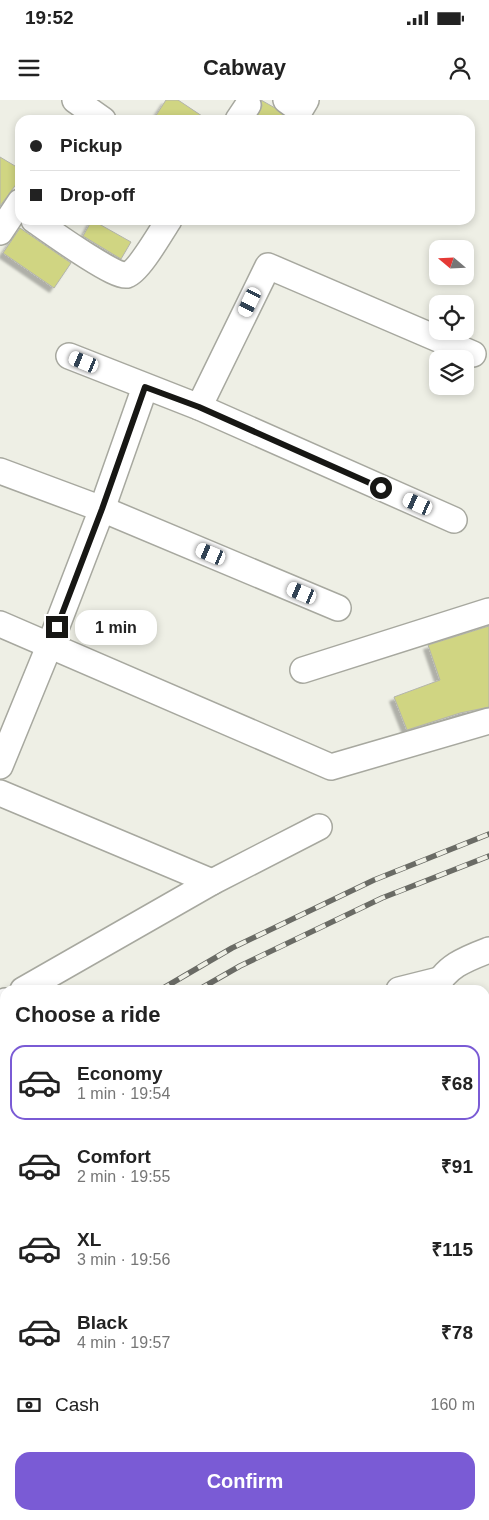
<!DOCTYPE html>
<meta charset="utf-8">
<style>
body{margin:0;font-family:Helvetica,sans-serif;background:#f2f2f2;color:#222;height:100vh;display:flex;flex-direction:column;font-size:19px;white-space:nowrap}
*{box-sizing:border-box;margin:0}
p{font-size:16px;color:#767676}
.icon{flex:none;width:28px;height:28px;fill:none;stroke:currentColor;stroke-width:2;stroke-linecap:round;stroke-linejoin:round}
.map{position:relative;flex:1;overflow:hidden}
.details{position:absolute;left:0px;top:885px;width:490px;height:535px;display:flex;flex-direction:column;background:#fff;border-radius:15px 15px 0 0;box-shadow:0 2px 8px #0003}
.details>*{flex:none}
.guide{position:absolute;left:15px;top:15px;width:460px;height:110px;border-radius:15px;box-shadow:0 2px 8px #0003;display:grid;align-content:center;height:110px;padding:0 15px;background:#fff}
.needle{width:32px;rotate:289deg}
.controls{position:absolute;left:429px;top:140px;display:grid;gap:10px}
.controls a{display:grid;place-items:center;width:45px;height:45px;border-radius:10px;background:#fff;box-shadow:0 2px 8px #0003;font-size:25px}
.end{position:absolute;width:22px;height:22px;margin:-11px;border:6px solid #171714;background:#fff;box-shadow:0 0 0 2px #fff}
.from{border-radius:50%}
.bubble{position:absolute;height:35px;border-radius:15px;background:#fff;box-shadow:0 2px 8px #0003;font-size:16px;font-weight:800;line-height:35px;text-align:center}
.car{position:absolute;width:15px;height:30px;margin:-15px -8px;border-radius:6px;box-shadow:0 0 4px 1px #0007;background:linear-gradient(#fff 24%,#345 0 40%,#fff 0 76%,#345 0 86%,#fff 0)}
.guide b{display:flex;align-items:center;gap:18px;height:48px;font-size:19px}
.guide b+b{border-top:1px solid #e0e0e0}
.guide i{width:12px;height:12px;background:#222}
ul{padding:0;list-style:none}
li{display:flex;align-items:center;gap:15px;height:75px;margin:0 10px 8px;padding:0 5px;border:2px solid transparent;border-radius:15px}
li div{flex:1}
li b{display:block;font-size:19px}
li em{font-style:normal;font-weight:800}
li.on{border-color:#7a5bd5}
li>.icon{width:45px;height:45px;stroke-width:1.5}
h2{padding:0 15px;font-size:22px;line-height:60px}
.pay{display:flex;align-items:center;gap:12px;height:55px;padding:0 15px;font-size:19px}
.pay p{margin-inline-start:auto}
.cta{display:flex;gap:10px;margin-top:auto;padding:10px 15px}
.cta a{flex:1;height:58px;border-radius:15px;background:#7a5bd5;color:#fff;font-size:20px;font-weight:800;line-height:58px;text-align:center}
.status{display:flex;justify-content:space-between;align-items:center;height:35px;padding:0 25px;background:#fff;direction:ltr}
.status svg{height:14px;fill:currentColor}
header{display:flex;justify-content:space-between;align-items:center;height:65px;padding:0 15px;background:#fff;font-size:22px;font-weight:800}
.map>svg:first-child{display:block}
.building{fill:#d0d582;stroke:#b3b4ab;filter:url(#shadow)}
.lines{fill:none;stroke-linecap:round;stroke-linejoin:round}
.minor-casing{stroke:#a7a89f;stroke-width:28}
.minor{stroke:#fff;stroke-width:25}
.rail-casing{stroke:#6a6b65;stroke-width:5.5}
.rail{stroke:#eeefe5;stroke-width:4;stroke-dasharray:11;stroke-linecap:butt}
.route{stroke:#171714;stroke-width:6}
</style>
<div class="status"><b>19:52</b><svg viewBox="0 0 49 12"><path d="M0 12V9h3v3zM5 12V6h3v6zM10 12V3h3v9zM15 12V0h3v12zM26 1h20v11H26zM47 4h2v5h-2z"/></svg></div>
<header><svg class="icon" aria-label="menu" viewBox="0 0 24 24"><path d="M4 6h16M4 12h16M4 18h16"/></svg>Cabway<svg class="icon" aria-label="person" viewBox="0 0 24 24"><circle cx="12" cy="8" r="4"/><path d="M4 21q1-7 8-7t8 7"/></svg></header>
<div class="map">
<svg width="489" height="1420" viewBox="0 0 489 1420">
<defs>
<filter id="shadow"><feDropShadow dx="-4.5" dy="4.5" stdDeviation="1" flood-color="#0004"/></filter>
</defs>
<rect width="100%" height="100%" fill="#eeefe5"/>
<g class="building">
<path d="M166 0H178L208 20H153Z"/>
<path d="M261 0 275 8 289 20H255L262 6Z"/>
<path d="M0 57 20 69V79L0 106Z"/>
<path d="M92 120 131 142 121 159 83 136Z"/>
<path d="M20 128 71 163 54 188 3 153Z"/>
<path d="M489 526V607L460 613 407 630 394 597 440 580 428 545Z"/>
</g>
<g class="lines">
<g class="minor-casing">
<g id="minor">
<path d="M75 0 103 20"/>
<path d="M286 0 300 10 306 0"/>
<path d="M238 20 248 5"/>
<path d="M34 120C47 129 116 179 127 175 139 171 161 132 169 120"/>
<path d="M0 132 20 102"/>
<path d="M69 256 199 307 454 420"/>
<path d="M199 307 268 166 473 254"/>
<path d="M0 371 102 409 338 508"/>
<path d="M0 524 331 667 489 621"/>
<path d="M303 570 489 511"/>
<path d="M0 666 50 544 102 409 145 287"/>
<path d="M0 693 212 782"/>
<path d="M23 890 212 782 319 727"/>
<path d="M399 890 439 880"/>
<path d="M436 890C443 867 468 858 489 850"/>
<path d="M0 903 5 901"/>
<path d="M485 1015 489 1013"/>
<path d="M485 1042 489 1052"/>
<path d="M485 1173 489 1171"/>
<path d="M485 1345 489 1344"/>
<path d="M313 1420 324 1415"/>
</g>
</g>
<use href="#minor" class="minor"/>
<g class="rail-casing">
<g id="rail">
<path d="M160 890 232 848 374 780 489 734"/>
<path d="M198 890 240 866 382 798 489 756"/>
<path d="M0 994 5 991"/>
<path d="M0 1016 5 1012"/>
</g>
</g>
<use href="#rail" class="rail"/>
</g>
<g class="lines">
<path class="route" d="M57 527 102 409 145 287 199 307 381 388"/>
</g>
</svg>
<div class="controls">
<a><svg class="needle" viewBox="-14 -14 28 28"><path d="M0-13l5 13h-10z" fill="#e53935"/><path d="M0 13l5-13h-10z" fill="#767676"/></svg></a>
<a><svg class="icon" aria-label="locate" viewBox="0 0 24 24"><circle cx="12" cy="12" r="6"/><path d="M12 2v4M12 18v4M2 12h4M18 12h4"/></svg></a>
<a><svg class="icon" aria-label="layers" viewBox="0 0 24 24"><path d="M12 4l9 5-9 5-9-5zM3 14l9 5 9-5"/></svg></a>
</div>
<i class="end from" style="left:381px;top:388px"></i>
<i class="end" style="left:57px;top:527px"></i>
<div class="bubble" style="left:75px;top:510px;width:82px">1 min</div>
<i class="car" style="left:250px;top:202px;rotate:206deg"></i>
<i class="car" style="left:84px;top:262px;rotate:292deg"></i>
<i class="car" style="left:418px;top:404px;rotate:294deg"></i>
<i class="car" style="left:211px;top:454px;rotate:293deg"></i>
<i class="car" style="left:302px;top:493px;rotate:293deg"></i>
<div class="guide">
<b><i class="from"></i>Pickup</b>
<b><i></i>Drop-off</b>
</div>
<section class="details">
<h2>Choose a ride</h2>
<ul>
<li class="on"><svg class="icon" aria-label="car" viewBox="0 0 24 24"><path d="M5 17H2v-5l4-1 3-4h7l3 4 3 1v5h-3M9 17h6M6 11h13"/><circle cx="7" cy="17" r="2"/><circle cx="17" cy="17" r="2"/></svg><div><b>Economy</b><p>1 min · 19:54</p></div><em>₹68</em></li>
<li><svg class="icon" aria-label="car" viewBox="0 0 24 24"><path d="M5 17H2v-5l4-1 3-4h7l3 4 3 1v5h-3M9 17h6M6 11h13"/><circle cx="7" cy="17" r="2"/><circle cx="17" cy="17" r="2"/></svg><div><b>Comfort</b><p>2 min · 19:55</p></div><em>₹91</em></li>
<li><svg class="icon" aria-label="car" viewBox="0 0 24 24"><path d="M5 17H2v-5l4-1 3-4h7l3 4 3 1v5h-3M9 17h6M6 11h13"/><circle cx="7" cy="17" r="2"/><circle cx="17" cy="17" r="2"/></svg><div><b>XL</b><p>3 min · 19:56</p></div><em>₹115</em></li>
<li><svg class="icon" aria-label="car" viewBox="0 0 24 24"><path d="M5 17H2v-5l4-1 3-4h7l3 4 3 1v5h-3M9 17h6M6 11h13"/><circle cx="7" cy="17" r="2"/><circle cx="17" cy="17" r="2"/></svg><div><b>Black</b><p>4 min · 19:57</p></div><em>₹78</em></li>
</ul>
<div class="pay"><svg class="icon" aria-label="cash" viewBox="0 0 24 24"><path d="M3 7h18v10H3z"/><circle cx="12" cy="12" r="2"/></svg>Cash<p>160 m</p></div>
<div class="cta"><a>Confirm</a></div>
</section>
</div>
